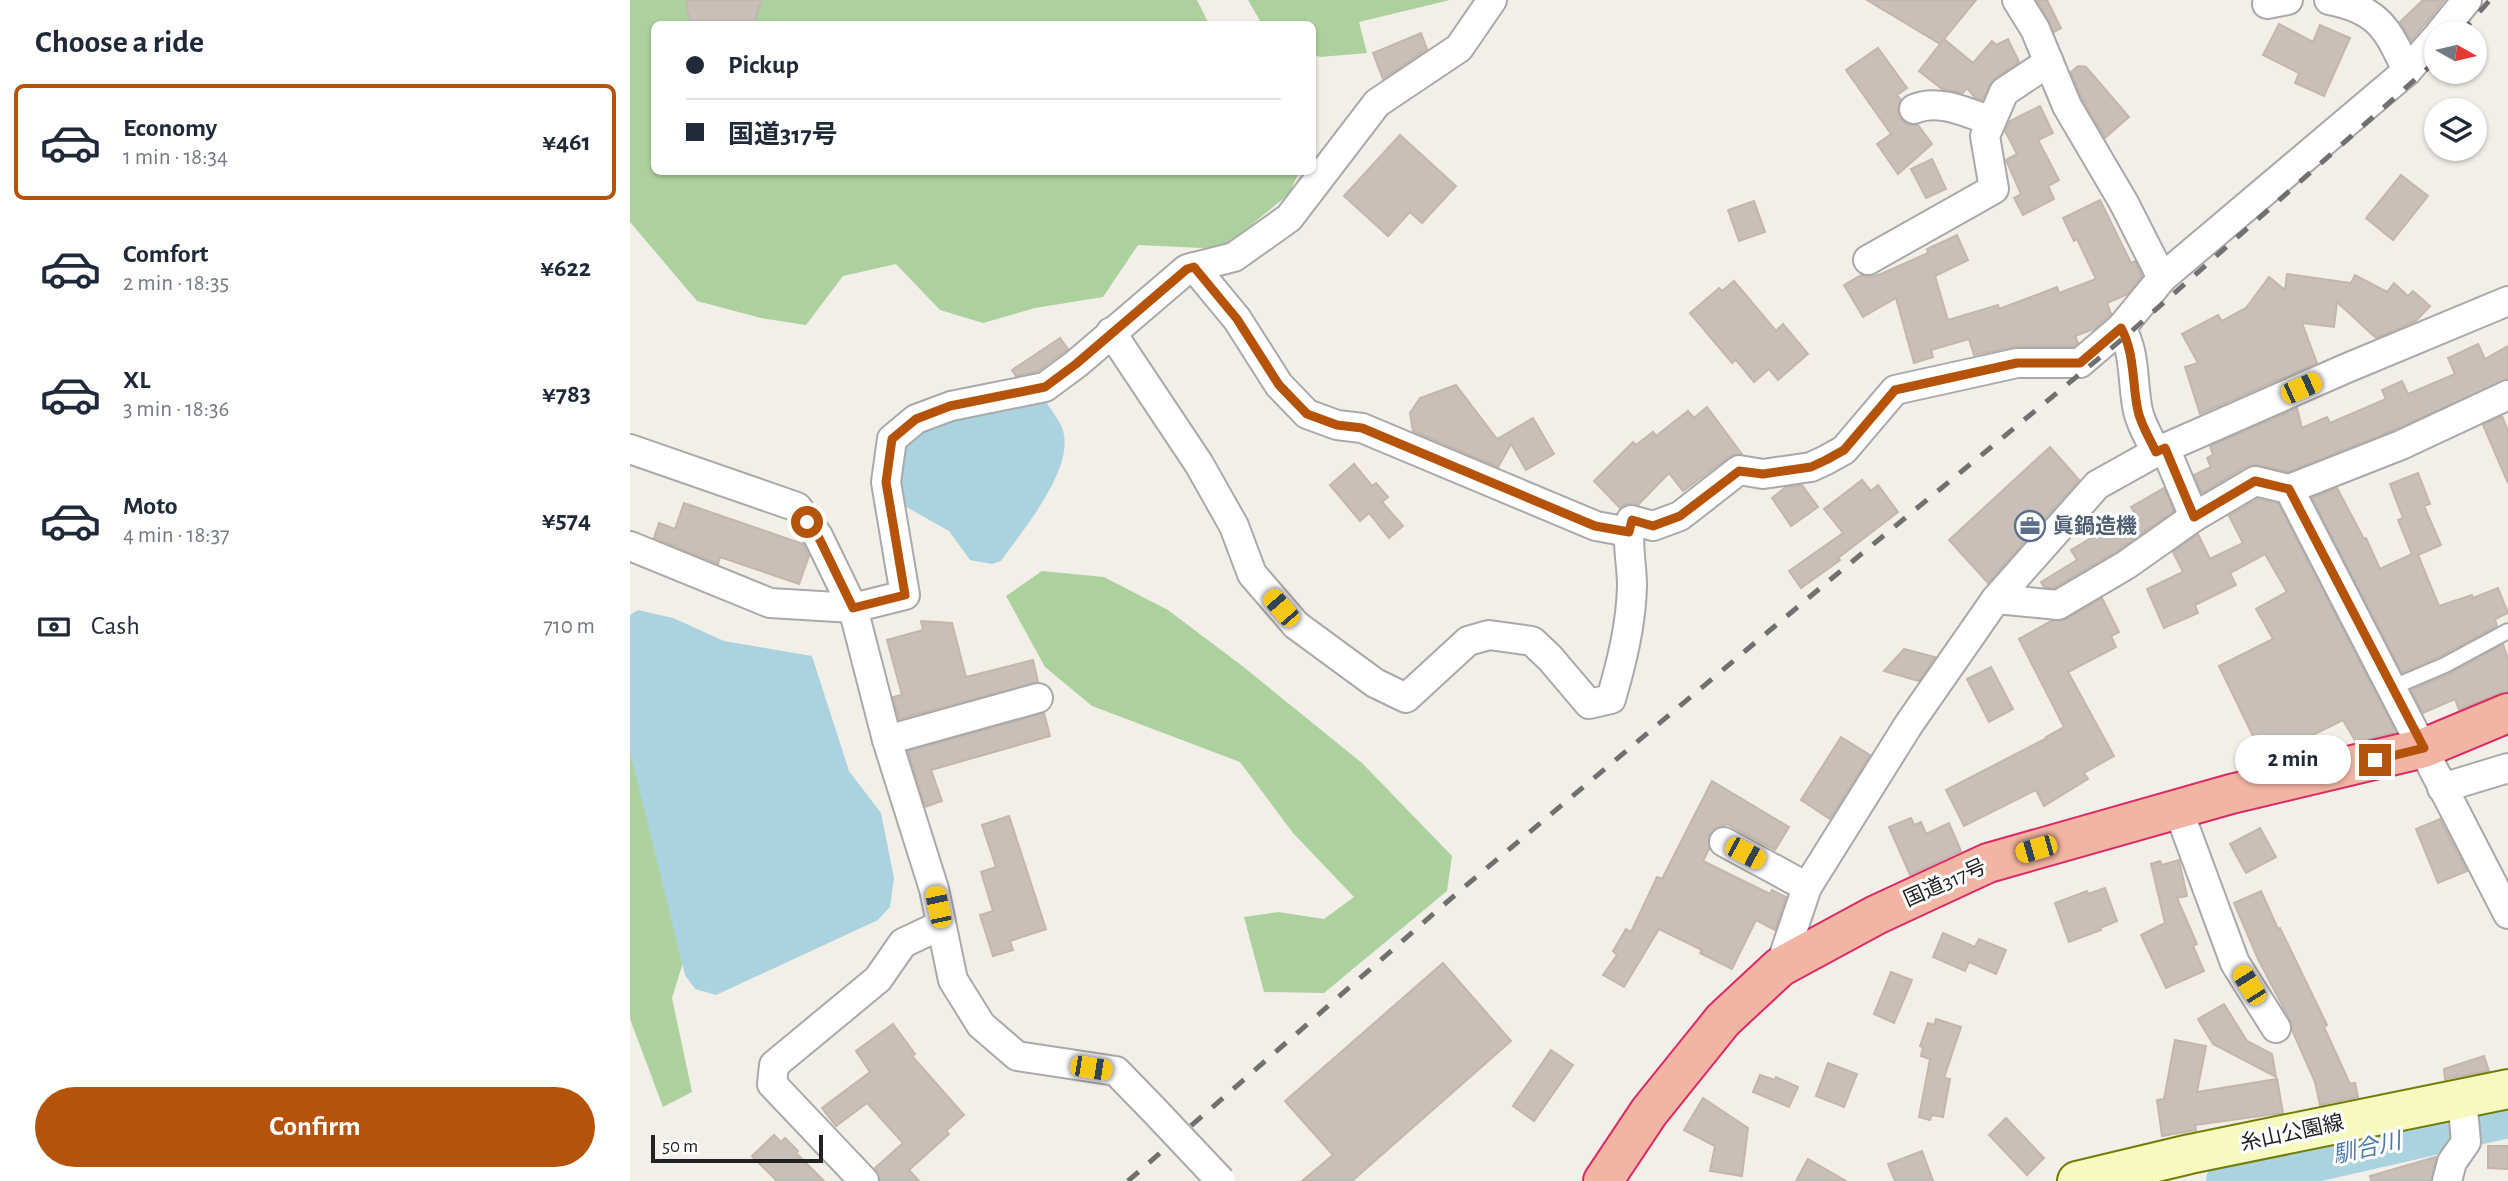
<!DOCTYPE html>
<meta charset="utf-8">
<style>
body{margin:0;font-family:"Alegreya Sans","Noto Sans JP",sans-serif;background:#f2f2f3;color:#1f2937;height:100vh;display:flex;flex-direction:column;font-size:26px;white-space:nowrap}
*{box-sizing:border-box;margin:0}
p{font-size:23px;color:#747a83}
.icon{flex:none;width:38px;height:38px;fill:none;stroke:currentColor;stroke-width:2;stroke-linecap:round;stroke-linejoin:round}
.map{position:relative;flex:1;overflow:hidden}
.sheet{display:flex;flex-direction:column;background:#fff;width:630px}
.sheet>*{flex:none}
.banner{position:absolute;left:21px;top:21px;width:665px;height:154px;border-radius:10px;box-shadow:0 2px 5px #0004;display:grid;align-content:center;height:154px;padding:0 35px;background:#fff}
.needle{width:46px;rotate:98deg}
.tools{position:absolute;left:1794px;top:21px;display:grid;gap:14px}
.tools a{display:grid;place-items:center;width:63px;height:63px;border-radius:50%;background:#fff;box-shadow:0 2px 5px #0004;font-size:35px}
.scale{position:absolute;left:21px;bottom:18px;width:172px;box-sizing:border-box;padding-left:7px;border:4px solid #222;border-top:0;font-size:19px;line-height:24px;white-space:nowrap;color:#222;-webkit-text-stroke:5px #fff;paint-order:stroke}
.end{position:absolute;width:32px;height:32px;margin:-16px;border:9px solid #b45309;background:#fff;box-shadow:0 0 0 4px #fff}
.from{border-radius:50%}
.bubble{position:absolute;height:49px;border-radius:24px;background:#fff;box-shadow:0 2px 5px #0004;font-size:23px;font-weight:700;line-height:49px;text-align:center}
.car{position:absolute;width:21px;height:42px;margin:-21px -10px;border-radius:9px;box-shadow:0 0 5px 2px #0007;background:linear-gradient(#f5c518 24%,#345 0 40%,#f5c518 0 76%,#345 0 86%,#f5c518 0)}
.banner b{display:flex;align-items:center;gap:24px;height:66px;font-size:26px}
.banner b+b{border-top:2px solid #e0e1e3}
.banner i{width:18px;height:18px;background:#1f2937}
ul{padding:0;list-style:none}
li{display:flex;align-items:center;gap:21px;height:116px;margin:0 14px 10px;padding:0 21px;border:4px solid transparent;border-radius:10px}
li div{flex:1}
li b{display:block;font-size:26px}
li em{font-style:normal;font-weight:700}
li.current{border-color:#b45309}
li>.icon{width:63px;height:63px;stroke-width:1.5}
h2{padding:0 35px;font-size:32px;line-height:84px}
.pay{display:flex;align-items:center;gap:18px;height:77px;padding:0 35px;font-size:26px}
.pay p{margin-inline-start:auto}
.button{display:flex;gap:14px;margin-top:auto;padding:14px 35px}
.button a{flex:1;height:80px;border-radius:42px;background:#b45309;color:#fff;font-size:28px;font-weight:700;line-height:80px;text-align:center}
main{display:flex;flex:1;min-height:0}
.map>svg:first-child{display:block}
.forest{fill:#add19e}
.water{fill:#aad3df}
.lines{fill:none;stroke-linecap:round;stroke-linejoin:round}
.river{stroke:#aad3df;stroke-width:42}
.building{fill:#c7bfb8;stroke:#c4b6ab;stroke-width:2}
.service-casing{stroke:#a9a9a9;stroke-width:18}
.minor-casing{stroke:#a9a9a9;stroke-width:32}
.secondary-casing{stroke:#707d05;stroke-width:42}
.trunk-casing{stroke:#dc2a67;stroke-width:42}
.service{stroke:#fff;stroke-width:14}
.minor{stroke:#fff;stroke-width:28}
.secondary{stroke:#f7fabf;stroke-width:38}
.trunk{stroke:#f2b4a3;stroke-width:38}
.rail{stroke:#707070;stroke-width:5;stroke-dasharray:14 14;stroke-linecap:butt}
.minor-bridge-casing{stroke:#a9a9a9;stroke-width:32;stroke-linecap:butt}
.minor-bridge{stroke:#fff;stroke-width:28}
.route{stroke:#b45309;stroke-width:9}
.labels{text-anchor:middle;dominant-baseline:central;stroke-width:6;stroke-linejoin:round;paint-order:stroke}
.service-label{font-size:21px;font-weight:bold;fill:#4e5e75;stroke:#fff;text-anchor:start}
.street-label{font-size:21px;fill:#222;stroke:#fff}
.water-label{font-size:23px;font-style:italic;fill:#4a7aab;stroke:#fff}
</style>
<main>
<section class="sheet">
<h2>Choose a ride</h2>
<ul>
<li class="current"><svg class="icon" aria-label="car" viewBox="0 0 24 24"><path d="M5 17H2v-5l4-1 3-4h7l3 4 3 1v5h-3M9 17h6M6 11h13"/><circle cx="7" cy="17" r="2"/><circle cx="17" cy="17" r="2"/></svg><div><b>Economy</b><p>1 min · 18:34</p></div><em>¥461</em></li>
<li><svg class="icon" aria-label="car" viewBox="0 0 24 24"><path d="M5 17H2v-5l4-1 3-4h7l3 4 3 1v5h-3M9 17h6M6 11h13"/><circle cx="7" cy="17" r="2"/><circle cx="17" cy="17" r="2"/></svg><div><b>Comfort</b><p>2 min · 18:35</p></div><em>¥622</em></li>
<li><svg class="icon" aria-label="car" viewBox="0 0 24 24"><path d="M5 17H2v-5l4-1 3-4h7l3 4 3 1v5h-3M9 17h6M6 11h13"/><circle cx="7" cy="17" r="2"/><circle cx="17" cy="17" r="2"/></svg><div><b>XL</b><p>3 min · 18:36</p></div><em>¥783</em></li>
<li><svg class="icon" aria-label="car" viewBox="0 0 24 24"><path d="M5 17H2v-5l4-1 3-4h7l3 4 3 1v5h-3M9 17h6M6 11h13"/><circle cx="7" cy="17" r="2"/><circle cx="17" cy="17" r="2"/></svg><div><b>Moto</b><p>4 min · 18:37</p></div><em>¥574</em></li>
</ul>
<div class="pay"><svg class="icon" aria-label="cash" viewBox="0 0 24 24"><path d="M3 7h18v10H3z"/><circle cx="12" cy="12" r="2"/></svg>Cash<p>710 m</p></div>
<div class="button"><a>Confirm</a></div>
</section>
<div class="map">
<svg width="1878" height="1181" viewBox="0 0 1878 1181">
<rect width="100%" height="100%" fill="#f2efe9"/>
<g class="forest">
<path d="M0 0H567L579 24H24V172H669L659 194 592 249 508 245 473 297 405 308 353 323 310 310 266 264 213 276 176 325 131 318 67 301 0 222Z"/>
<path d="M618 0H820L729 22 737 53 690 57 683 54 682 24H632Z"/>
<path d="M412 571 474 577 538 610 611 665 732 763 822 856 817 891 694 993 634 992 614 917 648 912 694 919 724 897 663 833 610 762 462 706 415 667 376 596Z"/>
<path d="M0 646 60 940 42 998 62 1092 33 1107 0 1019Z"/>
</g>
<g class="water">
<path d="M416 401C421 411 433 424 434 435 441 473 393 530 371 561L362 564 340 560 319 531 271 504 270 481 272 449 316 412Z"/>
<path d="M8 610 43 618 94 641 182 656 219 771 251 813 264 878 260 907 248 920 86 995 65 989 55 975 0 752V615Z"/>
</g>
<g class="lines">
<path class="river" d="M1597 1181 1878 1117"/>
</g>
<g class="building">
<path d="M57 0H131L124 24H62L57 10Z"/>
<path d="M1237 0H1346L1310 44Z"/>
<path d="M1407 0H1417L1431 28 1424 32Z"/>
<path d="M1793 0 1814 1 1781 41 1770 22Z"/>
<path d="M1649 24 1683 42 1690 25 1720 38 1694 96 1665 83 1669 73 1633 55Z"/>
<path d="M791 33 797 49 753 79 743 53Z"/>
<path d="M1314 39 1343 63 1362 41 1366 45 1378 39 1389 62 1364 79 1352 100 1345 98 1337 88 1333 93 1312 89 1289 71Z"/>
<path d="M1248 48 1277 88 1267 95 1271 100 1268 106V115L1273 122 1280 125H1288L1302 144 1268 174 1247 144 1261 134 1216 70Z"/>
<path d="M1448 66 1456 67 1499 117 1475 138 1452 99 1441 72Z"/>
<path d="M1410 106 1423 133 1408 140 1429 180 1418 186 1424 199 1393 215 1384 198 1391 194 1376 160 1387 154 1375 131 1380 121Z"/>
<path d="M770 135 826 186 792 223 780 212 758 236 714 196Z"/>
<path d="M1302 159 1316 189 1296 198 1281 169Z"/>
<path d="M1771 175 1798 196 1763 240 1736 218Z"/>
<path d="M1470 200 1501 263 1505 261 1512 276 1498 294 1477 303 1481 314 1464 329 1445 336 1448 343 1444 346H1387L1344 355 1339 339 1301 350 1303 357 1284 363 1266 298 1233 317 1214 285 1231 275 1239 277 1251 274 1298 253 1297 249 1327 235 1338 260 1305 276 1318 320 1368 305 1369 309 1427 287 1429 293 1466 279 1447 239 1444 241 1433 218Z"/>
<path d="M1124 201 1135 232 1109 241 1098 210Z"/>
<path d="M1657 274 1721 283 1725 275 1757 292 1764 283 1778 296 1783 291 1800 306 1786 321 1746 338 1707 302 1704 327 1672 323 1687 363 1570 414 1555 367 1568 363 1552 334 1588 315 1592 321 1616 308 1639 277 1655 290Z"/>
<path d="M1104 281 1146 331 1153 324 1178 354 1148 380 1139 369 1124 382 1106 360 1102 363 1060 313 1089 288 1092 291Z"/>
<path d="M430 338 438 349 408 371 386 376 382 370Z"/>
<path d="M1848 344 1855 359 1878 346V379L1764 430 1658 472 1629 465 1617 466 1572 493 1564 475 1581 467 1577 458 1583 455 1580 446 1667 408 1672 428 1697 417 1700 423 1756 399 1752 390 1772 381 1778 394 1825 374 1818 358Z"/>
<path d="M826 385 867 439 903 418 924 454 896 470 881 444 868 467 783 431 780 413 790 398Z"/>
<path d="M1077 407 1112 454 1099 457 1053 491 1039 473 1008 505 997 504 990 508 964 481 1003 442 1006 445 1023 432 1026 436 1058 411 1064 418Z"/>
<path d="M1872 416 1878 431V483L1853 425Z"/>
<path d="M1420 447 1449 480 1358 583 1319 540Z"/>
<path d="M724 464 742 486 746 483 758 497 752 502 773 526 759 538 739 513 730 521 700 485Z"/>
<path d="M1788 473 1800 504 1794 506 1811 545 1788 555 1809 606 1842 595 1843 598 1868 588 1878 613 1865 619 1867 626 1811 656 1772 673 1682 498 1707 488 1734 539 1736 538 1750 569 1782 554 1768 520 1773 518 1760 484Z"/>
<path d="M1232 480 1241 491 1248 485 1268 512 1208 558 1210 560 1171 588 1159 571 1213 533 1194 509Z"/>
<path d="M1172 485 1188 507 1161 526 1142 498 1156 487Z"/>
<path d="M1534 488 1544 511 1487 551 1424 588 1414 587 1411 582 1447 560 1441 550 1504 512 1501 507Z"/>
<path d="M1628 499 1648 503 1766 732 1726 742 1713 720 1634 759 1589 666 1643 639 1626 609 1657 592 1635 554 1600 573 1606 585 1565 605 1568 613 1534 628 1517 589 1553 572 1543 552 1568 534 1580 559 1613 543 1599 516Z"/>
<path d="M54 503 173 544 179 556 169 584 90 557 88 564 24 538 29 523 45 529Z"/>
<path d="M1472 598 1489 632 1481 636 1486 647 1438 672 1484 756 1454 773 1458 779 1414 806 1406 790 1334 826 1316 790 1417 738 1416 737 1434 727 1389 639 1421 621 1436 619Z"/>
<path d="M291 621 322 623 336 677 403 660 408 682 269 719 263 697 272 695 257 640 293 630Z"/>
<path d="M1873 644 1878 659V692L1870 693 1829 710 1825 699 1793 713 1781 690 1819 674Z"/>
<path d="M1274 649 1305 657 1289 681 1254 671Z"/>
<path d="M1361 667 1383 709 1359 722 1337 679Z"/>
<path d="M414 713 420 736 301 770 312 801 295 807 278 751Z"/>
<path d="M1211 737 1240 755 1200 819 1171 800Z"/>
<path d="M1082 781 1159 827 1145 850 1097 824 1086 828 1079 835V849L1073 861 1140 894 1142 890 1156 897 1145 930 1126 920 1102 969 1070 953 1072 950 1029 929 994 987 973 975 987 955 983 951 996 929 1001 932 1027 877 1032 879Z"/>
<path d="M379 816 416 929 380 941 383 950 363 956 350 915 363 911 351 872 366 867 352 825Z"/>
<path d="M1281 818 1284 825 1291 822 1296 834 1319 823 1331 851 1280 875 1259 827Z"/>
<path d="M1810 819 1837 871 1808 883 1786 829Z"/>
<path d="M1630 828 1646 857 1616 873 1600 844Z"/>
<path d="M1549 860 1557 896 1547 898 1567 944 1563 946 1574 971 1536 988 1511 935 1535 923 1521 864 1530 861 1532 865Z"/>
<path d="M1475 888 1487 921 1470 928 1471 930 1439 942 1425 903 1457 891 1458 894Z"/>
<path d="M1631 891 1648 929 1650 928 1697 1025 1694 1027 1720 1084 1725 1083 1728 1097 1690 1105 1685 1082 1662 1030 1660 1020 1628 959 1604 903Z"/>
<path d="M1313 933 1345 947 1349 939 1376 950 1366 974 1339 962 1335 971 1303 957Z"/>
<path d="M813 963 881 1041 722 1181H672L703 1155 655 1101Z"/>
<path d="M1261 972 1282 980 1264 1023 1244 1014Z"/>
<path d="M1594 1004 1617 1041 1642 1054 1646 1077 1583 1044 1568 1019Z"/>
<path d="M1306 1019 1331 1027 1314 1078 1320 1079 1313 1117 1302 1115 1300 1120 1289 1117 1300 1059 1291 1056 1293 1047 1290 1046 1298 1023 1304 1025Z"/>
<path d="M263 1024 285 1054 282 1056 334 1115 316 1131 319 1134 279 1170 289 1181H250L245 1168 273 1143 237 1103 206 1126 192 1108 240 1072 226 1051Z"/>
<path d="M1545 1040 1576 1046 1567 1092 1647 1079 1653 1113 1565 1125 1566 1130 1532 1136 1527 1100 1534 1099Z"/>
<path d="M921 1050 943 1065 904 1121 883 1106Z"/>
<path d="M1854 1056 1859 1071 1815 1079 1814 1069Z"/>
<path d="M1198 1063 1227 1074 1214 1107 1186 1096Z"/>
<path d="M1130 1075 1145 1080 1146 1077 1168 1087 1159 1107 1123 1092Z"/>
<path d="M1073 1098 1118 1128 1112 1176 1080 1171 1085 1146 1054 1130Z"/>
<path d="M1376 1118 1414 1158 1397 1175 1359 1135Z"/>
<path d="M144 1135 151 1142 155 1138 168 1151 166 1153 194 1181H147L122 1156Z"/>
<path d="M1858 1146H1878V1169L1858 1168Z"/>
<path d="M1292 1151 1303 1181H1265L1258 1164Z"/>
<path d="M1806 1157 1801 1181H1741L1740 1176Z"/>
<path d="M1178 1159 1216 1181H1166Z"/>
</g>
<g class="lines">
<g class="service-casing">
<path id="service" d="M1761 688 1815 665 1878 631"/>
</g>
<g class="minor-casing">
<g id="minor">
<path d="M1387 0 1405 29 1437 106 1494 203 1532 278 1491 328C1506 352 1502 384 1508 411 1511 425 1520 439 1526 452"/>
<path d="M1699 0C1748 9 1758 29 1777 71"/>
<path d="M1637 4 1658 0"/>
<path d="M1810 33 1837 0"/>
<path d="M1284 109C1308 98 1338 113 1361 121"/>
<path d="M1238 260 1364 189 1355 136 1374 92 1419 62"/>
<path d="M564 267 607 319 649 385 677 414 707 425 732 428 966 526 999 532"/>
<path d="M1532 278 1777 71 1806 38"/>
<path d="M481 332 569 464 604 526 622 574 666 625 745 683 776 698 838 641 859 635 902 641 920 658 959 704 981 699C992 661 1001 625 1002 586 1002 563 996 542 1001 520L1023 526 1050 516 1109 470 1133 474 1181 467 1196 460 1214 450 1265 390 1387 363H1450L1491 328"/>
<path d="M1535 448 1564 517"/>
<path d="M0 449 167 507 188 536 223 608 257 740 304 889 323 980 351 1025 387 1056 486 1071 523 1109"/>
<path d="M1659 489 1771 445 1878 395"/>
<path d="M0 546 140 603 223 608 275 595 256 482 262 439 286 419 321 406 415 387 446 364 557 269 604 257 659 218 747 103 829 48 862 0"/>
<path d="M1366 599 1428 605 1496 565 1564 517 1625 481 1659 489 1878 914"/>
<path d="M257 740 408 698"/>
<path d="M1812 788 1878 768"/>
<path d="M1548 809 1605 963 1646 1028"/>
<path d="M1094 842 1177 887"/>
<path d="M1150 967 1177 887 1279 724 1366 599 1467 485 1526 452 1717 368 1878 301"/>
<path d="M234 1181 142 1084 144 1065 248 979 273 943 311 925"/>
<path d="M1817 1181 1822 1162 1836 1142 1832 1098"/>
</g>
</g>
<g class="secondary-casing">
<path id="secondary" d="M1447 1181 1560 1154 1878 1089"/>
</g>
<g class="trunk-casing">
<path id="trunk" d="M973 1181 1019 1112 1093 1020 1150 967 1246 915 1358 863 1601 794 1794 748 1878 713"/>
</g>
<use href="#service" class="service"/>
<use href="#minor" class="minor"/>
<use href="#secondary" class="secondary"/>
<use href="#trunk" class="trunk"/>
<g class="rail">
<path d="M1831 33 1860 0"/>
<path d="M498 1181 833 888 1201 579 1496 336 1806 61"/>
</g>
<g class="minor-bridge-casing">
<path id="minor-bridge" d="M523 1109 591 1181"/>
</g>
<use href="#minor-bridge" class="minor-bridge"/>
</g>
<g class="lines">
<path class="route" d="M177 522 188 536 223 608 275 595 256 482 262 439 286 419 320 406 415 387 446 364 557 269 564 267 607 319 649 385 677 414 707 425 732 428 965 526 999 532 1002 520 1023 526 1050 516 1109 471 1133 474 1181 467 1196 460 1214 450 1265 390 1387 363H1450L1491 328C1505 353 1502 384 1508 411 1511 425 1520 439 1526 452L1535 448 1564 517 1625 481 1659 489 1794 748 1745 760"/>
</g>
<defs>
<g id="office-ring" transform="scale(1.575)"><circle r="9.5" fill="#fff" stroke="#5c6f8a" stroke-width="1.5"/><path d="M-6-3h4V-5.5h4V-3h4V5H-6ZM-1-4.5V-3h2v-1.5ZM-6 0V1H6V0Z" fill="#5c6f8a"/></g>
</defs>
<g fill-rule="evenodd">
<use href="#office-ring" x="1400" y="526"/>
</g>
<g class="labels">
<g class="service-label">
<text x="1423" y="526">眞鍋造機</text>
</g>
<g class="street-label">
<text transform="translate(1315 883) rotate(-24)">国道317号</text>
<text transform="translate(1662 1133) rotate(-12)">糸山公園線</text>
</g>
<g class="water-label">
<text transform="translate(1737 1149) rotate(-13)">馴合川</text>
</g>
</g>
</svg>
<div class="tools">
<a><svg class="needle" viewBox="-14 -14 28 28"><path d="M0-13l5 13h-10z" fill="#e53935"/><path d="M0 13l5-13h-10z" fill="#747a83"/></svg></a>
<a><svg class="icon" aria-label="layers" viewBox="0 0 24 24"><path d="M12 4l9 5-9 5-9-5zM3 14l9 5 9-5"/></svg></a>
</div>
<div class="scale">50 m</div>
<i class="end from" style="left:177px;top:522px"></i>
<i class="end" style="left:1745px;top:760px"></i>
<div class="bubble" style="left:1605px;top:735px;width:116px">2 min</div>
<i class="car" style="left:1671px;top:388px;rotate:66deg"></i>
<i class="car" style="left:651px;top:608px;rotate:319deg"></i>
<i class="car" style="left:1406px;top:849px;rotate:254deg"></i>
<i class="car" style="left:1115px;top:853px;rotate:118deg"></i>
<i class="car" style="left:308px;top:907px;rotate:348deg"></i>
<i class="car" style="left:1619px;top:985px;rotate:328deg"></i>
<i class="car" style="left:461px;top:1068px;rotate:99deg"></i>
<div class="banner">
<b><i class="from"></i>Pickup</b>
<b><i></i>国道317号</b>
</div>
</div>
</main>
